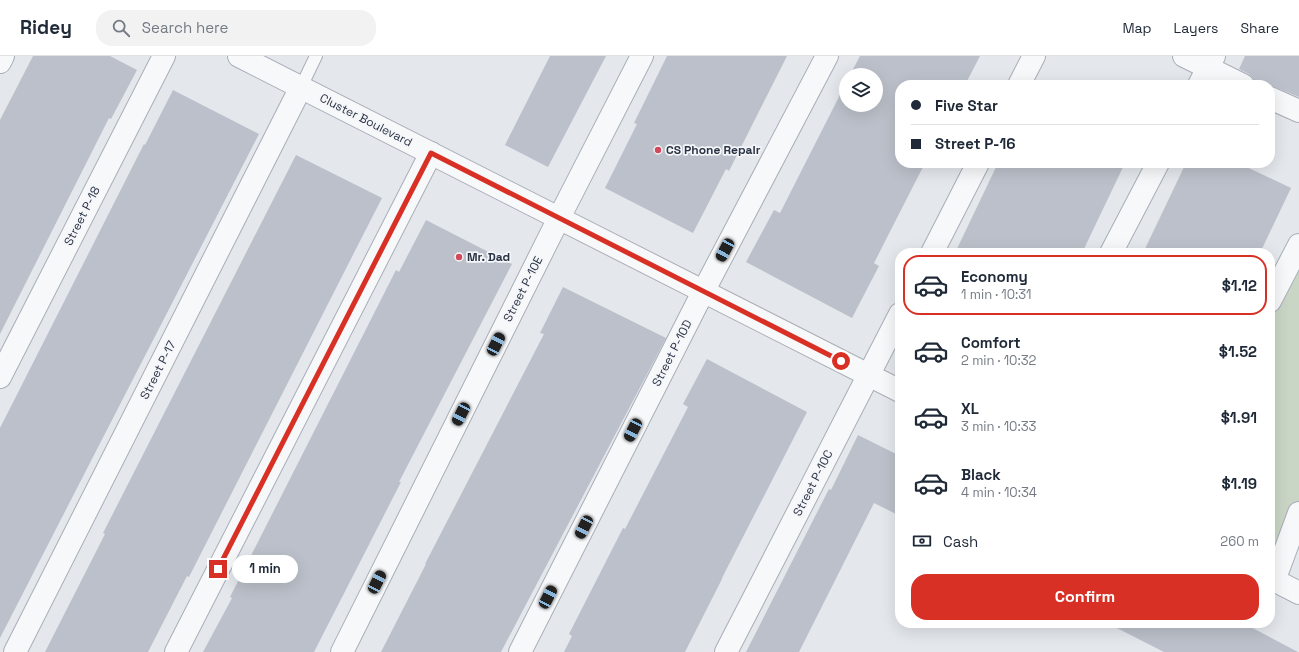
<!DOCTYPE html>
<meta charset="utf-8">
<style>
body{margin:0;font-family:"Space Grotesk",sans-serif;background:#f2f2f3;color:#1f2937;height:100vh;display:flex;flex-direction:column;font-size:15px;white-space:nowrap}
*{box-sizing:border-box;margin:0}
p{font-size:13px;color:#747a83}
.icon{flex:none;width:22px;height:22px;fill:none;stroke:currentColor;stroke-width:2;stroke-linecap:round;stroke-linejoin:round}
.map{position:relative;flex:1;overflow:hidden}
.side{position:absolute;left:895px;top:192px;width:380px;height:380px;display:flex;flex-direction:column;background:#fff;border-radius:16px;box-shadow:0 4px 16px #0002}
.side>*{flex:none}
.banner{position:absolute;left:895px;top:24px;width:380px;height:88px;border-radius:16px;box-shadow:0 4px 16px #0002;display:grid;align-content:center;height:88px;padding:0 16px;background:#fff}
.buttons{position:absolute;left:839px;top:12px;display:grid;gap:8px}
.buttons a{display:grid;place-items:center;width:44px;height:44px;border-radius:50%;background:#fff;box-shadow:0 4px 16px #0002;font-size:20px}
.end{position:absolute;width:18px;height:18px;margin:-9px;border:5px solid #d93025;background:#fff;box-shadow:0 0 0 2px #fff}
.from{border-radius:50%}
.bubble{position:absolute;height:28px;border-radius:14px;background:#fff;box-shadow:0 4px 16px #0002;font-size:13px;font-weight:700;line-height:28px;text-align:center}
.car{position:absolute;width:12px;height:24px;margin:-12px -6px;border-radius:5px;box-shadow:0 0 3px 1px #0007;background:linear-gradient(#222 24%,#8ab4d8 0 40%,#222 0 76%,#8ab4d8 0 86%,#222 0)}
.banner b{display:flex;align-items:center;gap:14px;height:38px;font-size:15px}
.banner b+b{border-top:1px solid #e0e1e3}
.banner i{width:10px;height:10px;background:#1f2937}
ul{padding:7px 0 0;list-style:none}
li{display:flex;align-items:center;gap:12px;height:60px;margin:0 8px 6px;padding:0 8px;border:2px solid transparent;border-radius:16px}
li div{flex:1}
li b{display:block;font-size:15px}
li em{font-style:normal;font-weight:700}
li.current{border-color:#d93025}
li>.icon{width:36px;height:36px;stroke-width:1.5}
.pay{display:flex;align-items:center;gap:10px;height:44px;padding:0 16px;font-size:15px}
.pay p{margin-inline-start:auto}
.action{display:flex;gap:8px;margin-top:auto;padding:8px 16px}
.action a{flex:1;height:46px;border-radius:16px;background:#d93025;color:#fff;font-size:16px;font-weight:700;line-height:46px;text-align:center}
header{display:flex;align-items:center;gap:24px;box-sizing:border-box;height:56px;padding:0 20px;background:#fff;border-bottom:1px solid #e0e1e3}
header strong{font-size:19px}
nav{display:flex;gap:22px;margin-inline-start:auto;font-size:14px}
.search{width:280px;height:36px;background:#f2f2f3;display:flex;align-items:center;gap:10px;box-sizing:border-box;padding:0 14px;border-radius:16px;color:#747a83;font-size:15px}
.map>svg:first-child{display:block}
.green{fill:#c9d6c5}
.building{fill:#bbc0ca}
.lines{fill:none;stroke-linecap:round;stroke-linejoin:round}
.service-casing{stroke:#a9aeb7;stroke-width:14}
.minor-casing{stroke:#a9aeb7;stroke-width:24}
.tertiary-casing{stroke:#a9aeb7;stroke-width:24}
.service{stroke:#f7f8fa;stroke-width:12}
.minor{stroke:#f7f8fa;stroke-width:22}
.tertiary{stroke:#f7f8fa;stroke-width:22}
.route{stroke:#d93025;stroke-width:5}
.poi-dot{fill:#d1495b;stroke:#f4f6f9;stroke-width:1.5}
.labels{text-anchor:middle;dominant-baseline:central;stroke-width:3.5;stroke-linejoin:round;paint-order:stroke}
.street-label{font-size:12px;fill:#2b3445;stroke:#f4f6f9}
.poi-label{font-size:12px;font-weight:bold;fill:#2b3445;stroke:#f4f6f9;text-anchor:start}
</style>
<header>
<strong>Ridey</strong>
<div class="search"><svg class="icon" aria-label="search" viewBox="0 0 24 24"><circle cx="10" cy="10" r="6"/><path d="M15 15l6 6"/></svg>Search here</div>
<nav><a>Map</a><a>Layers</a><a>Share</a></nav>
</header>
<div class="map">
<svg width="1299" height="596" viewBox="0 0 1299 596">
<rect width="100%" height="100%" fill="#e4e7ec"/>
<path class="green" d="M1299 189V457L1270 522V245Z"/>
<g class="building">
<path d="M33 0H110L137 14 111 63 109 62 0 278V64Z"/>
<path d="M550 0H606L548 111 505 89Z"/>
<path d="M667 0H787L729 115 726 113 693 177 605 132 637 68 634 67Z"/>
<path d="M860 0H980L965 29H900V107H925L874 207 879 210 852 262 746 206 774 154 780 157 846 27V49H876V19H850Z"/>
<path d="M1245 0H1299V41L1270 29H1255L1253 22 1249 18 1239 13Z"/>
<path d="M173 34 259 78 0 582V372L144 88 145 89Z"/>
<path d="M296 99 382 142 359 187 189 521 187 520 148 596H45L105 478 103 477Z"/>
<path d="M998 107H1125L1082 197H955Z"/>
<path d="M1186 107H1238L1291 132 1260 197H1143Z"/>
<path d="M426 164 512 208 399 426H401L314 596H203L232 542 230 541 396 214 399 216Z"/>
<path d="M563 231 666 282 501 596H381L426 508H425L544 278 540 277Z"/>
<path d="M707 303 807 356 722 522V523L685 596H564L572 580 569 578 623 472 625 473 688 351 683 348Z"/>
<path d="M858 379 900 400V460L874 447 799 596H746L829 433 831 434Z"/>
<path d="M1107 567H1243L1298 596H1164Z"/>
</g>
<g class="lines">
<g class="service-casing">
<path id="service" d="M301 31 316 0"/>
</g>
<g class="minor-casing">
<g id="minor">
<path d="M1184 0 1243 29"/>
<path d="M0 6 3 0"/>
<path d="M1019 29 1034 0"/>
<path d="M1199 29 1214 0"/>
<path d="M1270 42 1299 55"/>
<path d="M932 197 978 107"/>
<path d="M1111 197 1158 107"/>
<path d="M1270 245 1299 189"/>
<path d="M0 321 164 0"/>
<path d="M1274 525 1299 457"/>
<path d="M15 596 301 31"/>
<path d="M176 596 431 97"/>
<path d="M342 596 559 162 642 0"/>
<path d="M520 596 703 236 827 0"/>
<path d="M726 596 900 258"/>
</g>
</g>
<g class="tertiary-casing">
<g id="tertiary">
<path d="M239 0 900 335"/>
<path d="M1270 522 1299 537"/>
</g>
</g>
<use href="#service" class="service"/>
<use href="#minor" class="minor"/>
<use href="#tertiary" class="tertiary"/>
</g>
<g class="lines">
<path class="route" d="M218 513 431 97 841 305"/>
</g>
<g class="poi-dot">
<circle cx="658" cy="94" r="4"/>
<circle cx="459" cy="201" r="4"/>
</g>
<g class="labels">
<g class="street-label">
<text transform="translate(366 64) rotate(27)">Cluster Boulevard</text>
<text transform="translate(82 160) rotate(-63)">Street P-18</text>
<text transform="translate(523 233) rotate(-63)">Street P-10E</text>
<text transform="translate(672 297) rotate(-63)">Street P-10D</text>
<text transform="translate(158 314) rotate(-63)">Street P-17</text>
<text transform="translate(813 427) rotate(-63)">Street P-10C</text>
</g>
<g class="poi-label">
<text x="666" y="94">CS Phone Repair</text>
<text x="467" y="201">Mr. Dad</text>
</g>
</g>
</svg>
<div class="buttons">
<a><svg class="icon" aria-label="layers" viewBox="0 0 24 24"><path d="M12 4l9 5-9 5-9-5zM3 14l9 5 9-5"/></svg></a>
</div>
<i class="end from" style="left:841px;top:305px"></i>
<i class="end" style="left:218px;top:513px"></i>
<div class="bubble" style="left:232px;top:499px;width:66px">1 min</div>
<i class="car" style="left:725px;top:194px;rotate:208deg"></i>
<i class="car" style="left:496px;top:288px;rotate:27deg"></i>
<i class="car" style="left:461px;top:358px;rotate:207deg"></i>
<i class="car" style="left:633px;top:374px;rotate:207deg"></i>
<i class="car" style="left:584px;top:471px;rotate:207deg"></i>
<i class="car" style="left:377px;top:526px;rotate:27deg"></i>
<i class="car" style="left:548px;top:541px;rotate:27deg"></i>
<div class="banner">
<b><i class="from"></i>Five Star</b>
<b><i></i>Street P-16</b>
</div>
<section class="side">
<ul>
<li class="current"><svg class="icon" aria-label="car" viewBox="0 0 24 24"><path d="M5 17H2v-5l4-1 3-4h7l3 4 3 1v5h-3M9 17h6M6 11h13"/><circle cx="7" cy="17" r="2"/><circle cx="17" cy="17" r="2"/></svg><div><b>Economy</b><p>1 min · 10:31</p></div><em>$1.12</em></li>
<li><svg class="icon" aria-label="car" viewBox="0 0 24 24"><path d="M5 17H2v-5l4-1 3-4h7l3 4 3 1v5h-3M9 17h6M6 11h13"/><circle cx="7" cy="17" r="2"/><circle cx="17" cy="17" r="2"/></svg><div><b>Comfort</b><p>2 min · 10:32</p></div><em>$1.52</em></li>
<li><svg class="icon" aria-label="car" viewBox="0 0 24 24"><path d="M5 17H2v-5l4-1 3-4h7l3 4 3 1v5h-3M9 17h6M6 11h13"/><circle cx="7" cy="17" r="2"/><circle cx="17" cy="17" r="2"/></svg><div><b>XL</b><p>3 min · 10:33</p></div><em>$1.91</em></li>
<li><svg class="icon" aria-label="car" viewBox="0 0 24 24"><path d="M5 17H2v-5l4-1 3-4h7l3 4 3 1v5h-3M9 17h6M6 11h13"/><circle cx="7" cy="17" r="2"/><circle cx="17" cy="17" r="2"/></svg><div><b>Black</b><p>4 min · 10:34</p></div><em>$1.19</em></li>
</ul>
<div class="pay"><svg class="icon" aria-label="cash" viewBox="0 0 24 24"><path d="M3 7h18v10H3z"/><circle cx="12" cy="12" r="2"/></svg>Cash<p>260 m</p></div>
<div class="action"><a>Confirm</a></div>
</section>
</div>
